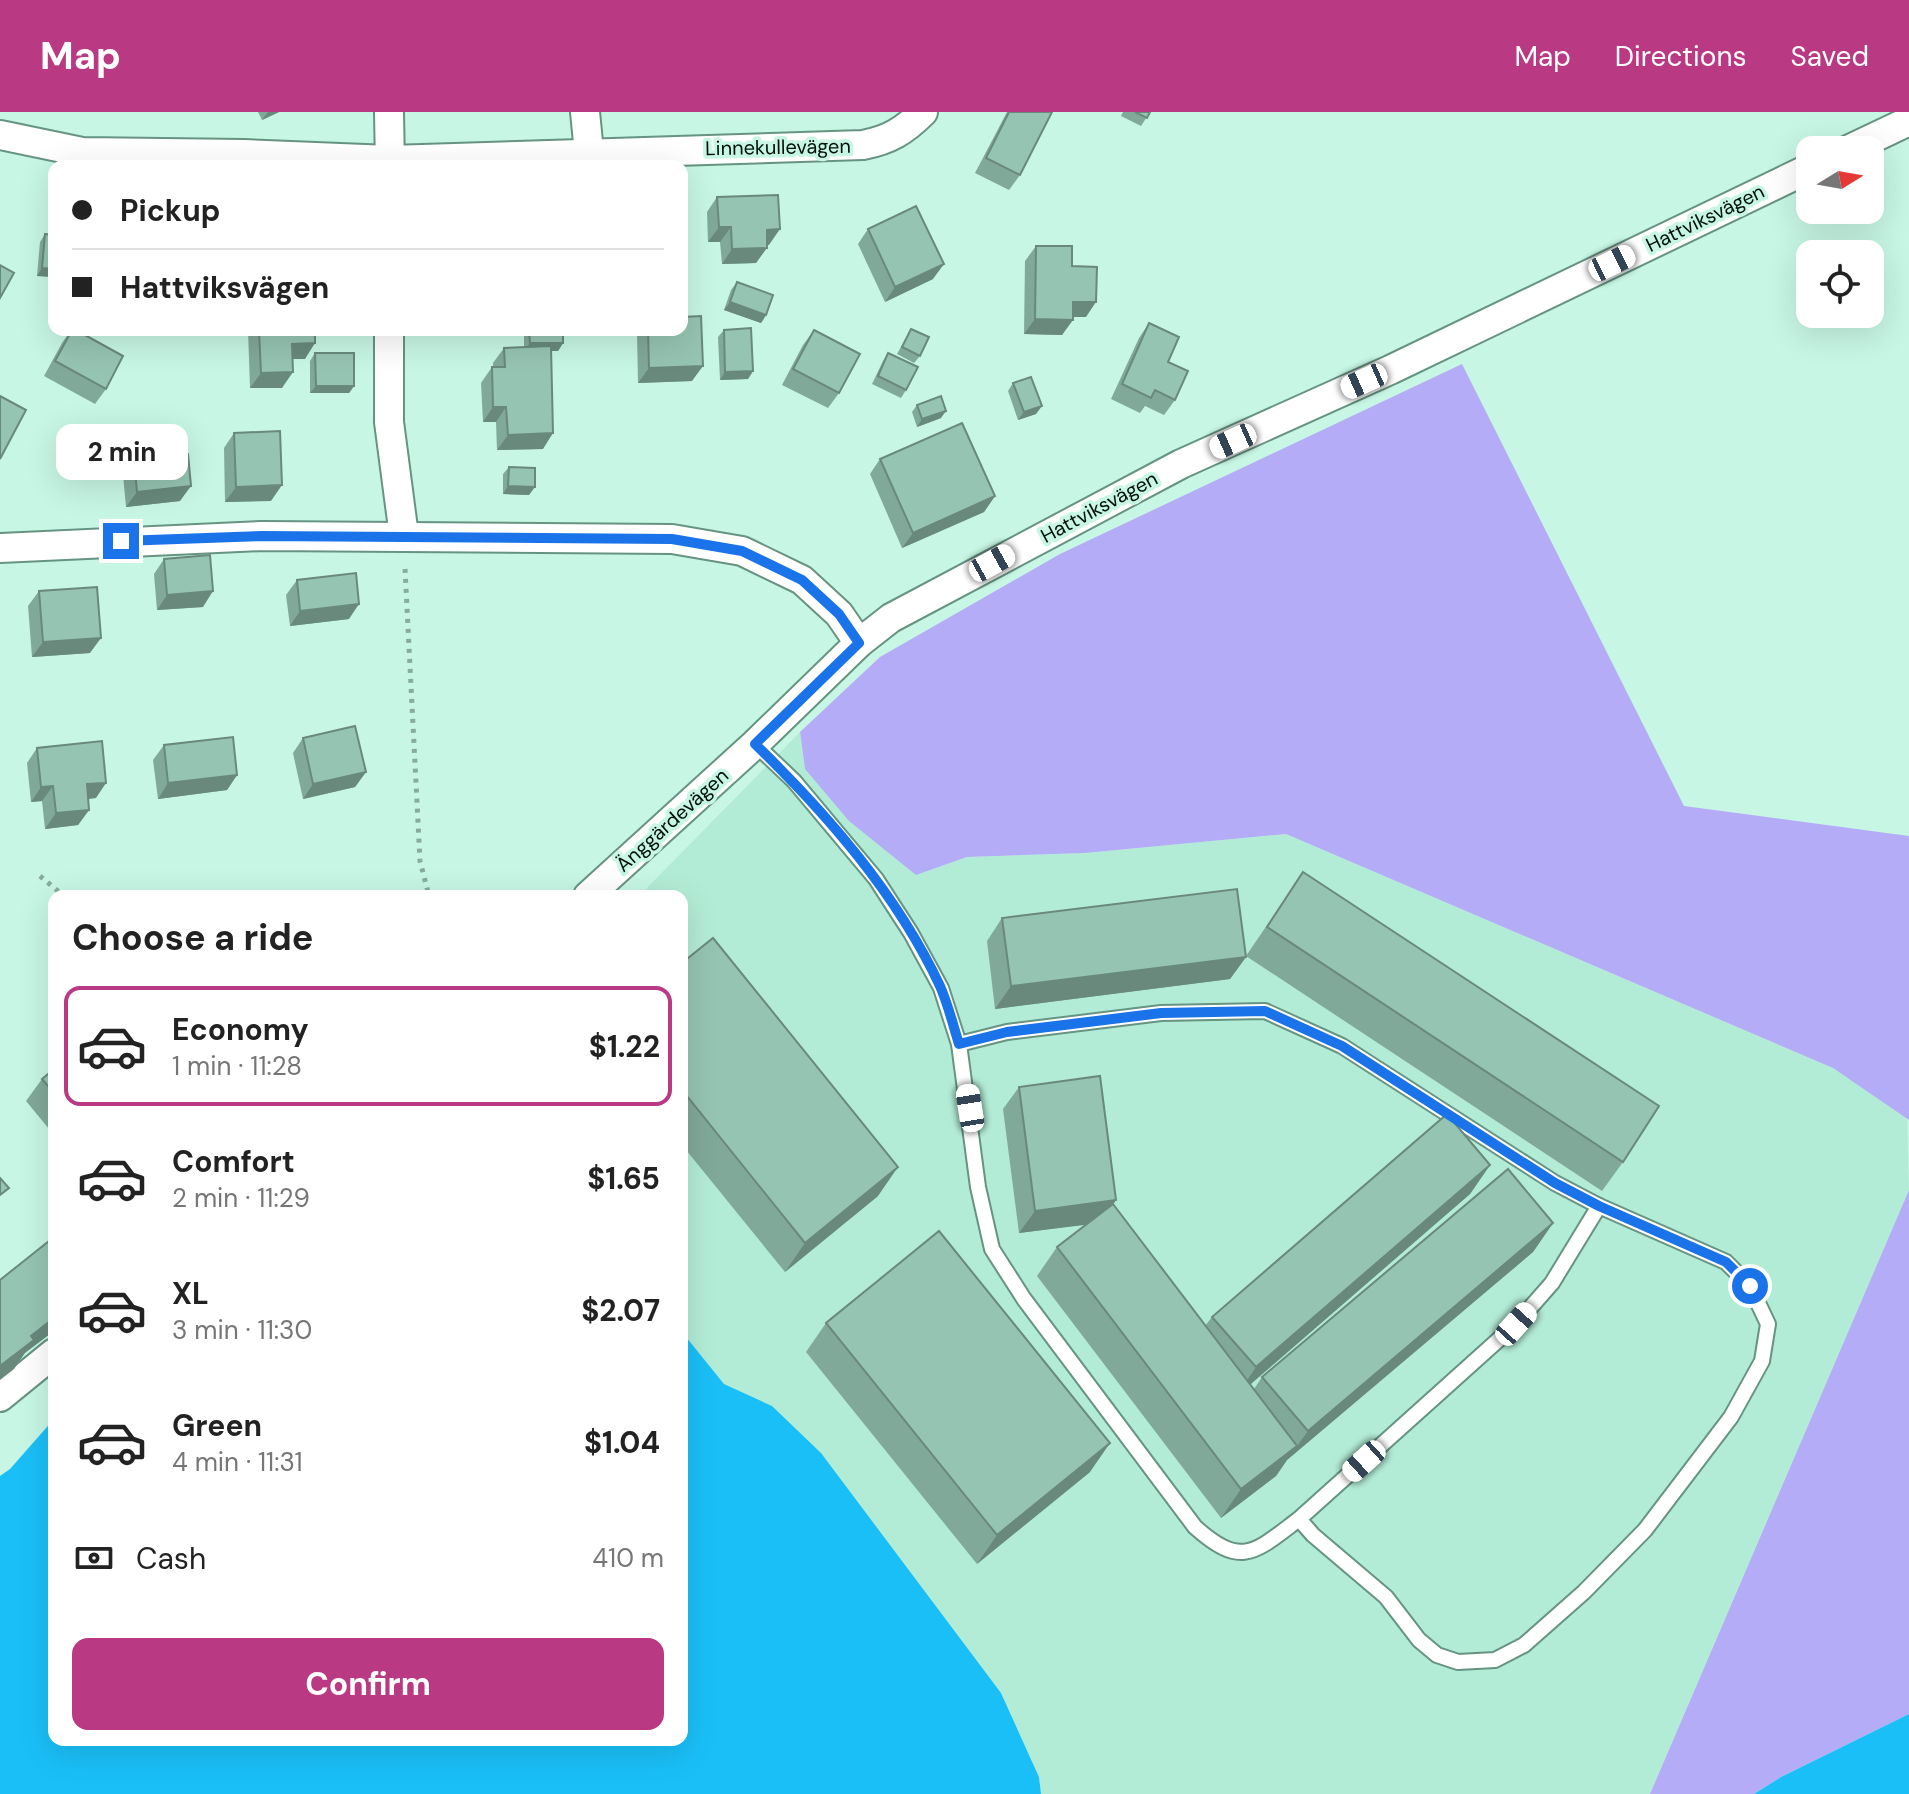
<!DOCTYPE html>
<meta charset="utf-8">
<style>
body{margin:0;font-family:"DM Sans",sans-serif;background:#f6f6f6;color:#222;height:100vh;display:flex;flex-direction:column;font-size:30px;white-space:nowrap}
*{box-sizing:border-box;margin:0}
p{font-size:26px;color:#767676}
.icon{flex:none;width:44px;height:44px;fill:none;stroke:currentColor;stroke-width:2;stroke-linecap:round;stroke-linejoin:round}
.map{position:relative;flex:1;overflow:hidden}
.side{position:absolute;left:48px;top:778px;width:640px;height:856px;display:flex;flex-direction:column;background:#fff;border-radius:16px;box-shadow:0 8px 32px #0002}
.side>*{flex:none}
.top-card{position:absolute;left:48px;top:48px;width:640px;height:176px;border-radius:16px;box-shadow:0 8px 32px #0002;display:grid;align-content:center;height:176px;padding:0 24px;background:#fff}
.needle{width:52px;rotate:79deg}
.fabs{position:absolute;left:1796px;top:24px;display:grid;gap:16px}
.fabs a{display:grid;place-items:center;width:88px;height:88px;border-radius:16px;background:#fff;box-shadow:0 8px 32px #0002;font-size:40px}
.end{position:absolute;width:36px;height:36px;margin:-18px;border:10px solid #1a73e8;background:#fff;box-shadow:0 0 0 4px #fff}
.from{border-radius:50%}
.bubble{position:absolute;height:56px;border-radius:16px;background:#fff;box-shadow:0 8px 32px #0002;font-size:26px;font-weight:700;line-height:56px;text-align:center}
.car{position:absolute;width:24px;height:48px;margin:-24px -12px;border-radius:10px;box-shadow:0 0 6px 2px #0007;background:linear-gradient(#fff 24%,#345 0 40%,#fff 0 76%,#345 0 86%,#fff 0)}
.top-card b{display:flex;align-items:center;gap:28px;height:76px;font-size:30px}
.top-card b+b{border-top:2px solid #e0e0e0}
.top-card i{width:20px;height:20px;background:#222}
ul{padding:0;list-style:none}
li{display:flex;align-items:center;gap:24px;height:120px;margin:0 16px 12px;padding:0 8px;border:4px solid transparent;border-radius:16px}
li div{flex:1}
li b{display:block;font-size:30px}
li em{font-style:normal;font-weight:700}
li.current{border-color:#ba3983}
li>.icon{width:72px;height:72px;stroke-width:1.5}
h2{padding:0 24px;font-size:36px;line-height:96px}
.pay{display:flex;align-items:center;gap:20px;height:88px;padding:0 24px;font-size:30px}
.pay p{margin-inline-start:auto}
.cta{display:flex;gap:16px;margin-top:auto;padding:16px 24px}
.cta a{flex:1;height:92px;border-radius:16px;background:#ba3983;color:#fff;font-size:32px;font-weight:700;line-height:92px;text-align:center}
header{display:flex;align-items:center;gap:48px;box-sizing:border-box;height:112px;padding:0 40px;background:#ba3983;color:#fff}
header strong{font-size:38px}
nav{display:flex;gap:44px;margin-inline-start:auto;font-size:28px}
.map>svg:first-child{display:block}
.built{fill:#b3ecd6}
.green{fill:#b5acf7}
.water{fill:#1abff8}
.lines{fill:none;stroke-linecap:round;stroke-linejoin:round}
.lane-casing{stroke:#669382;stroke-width:18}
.street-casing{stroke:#669382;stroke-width:32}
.path{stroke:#87ac9e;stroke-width:5;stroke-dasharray:4 6;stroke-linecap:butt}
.lane{stroke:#fff;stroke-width:14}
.street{stroke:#fff;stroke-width:28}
.wall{fill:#81a999}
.shaded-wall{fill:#69897d}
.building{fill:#96c4b2;stroke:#69897d;stroke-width:2}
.route{stroke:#1a73e8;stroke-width:10}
.labels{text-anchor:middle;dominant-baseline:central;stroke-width:7;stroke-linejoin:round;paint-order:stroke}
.street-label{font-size:20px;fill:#01100a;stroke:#c7f6e4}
</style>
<header>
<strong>Map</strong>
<nav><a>Map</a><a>Directions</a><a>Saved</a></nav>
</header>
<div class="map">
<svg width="1909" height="1682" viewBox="0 0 1909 1682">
<rect width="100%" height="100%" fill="#c7f6e4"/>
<path class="built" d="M800 620 805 657 916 763 967 745 1085 741 1286 722 1833 956 1907 1005 1909 1078 1650 1682H1041L1039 1665 1001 1581 772 1294 724 1272 682 1220V784H639Z"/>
<g class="green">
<path d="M1462 252 1684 694 1909 724V1008L1833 956 1286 722 1085 741 967 745 916 763 849 709 805 657 800 620 880 545 1060 442Z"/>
<path d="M1909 1078V1602L1781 1665 1754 1682H1650Z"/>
</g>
<g class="water">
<path d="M682 1220 724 1272 772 1294 821 1341 1001 1581 1039 1665 1041 1682H0V1364L10 1357 54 1307V1628H682Z"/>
<path d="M1909 1602V1682H1754L1781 1665Z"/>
</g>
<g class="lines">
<g class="lane-casing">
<g id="lane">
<path d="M755 632 794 669 876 767 911 821 941 876 959 932 978 1075 992 1137 1024 1187 1195 1415C1242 1457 1255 1440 1299 1407L1516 1212 1552 1171 1599 1094"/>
<path d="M959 932 1007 920 1161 901 1265 899 1342 934 1555 1071 1599 1094 1726 1150 1750 1174 1768 1212 1762 1249 1731 1305 1645 1418 1584 1480 1524 1533 1495 1548 1458 1550 1437 1543 1419 1528 1386 1485 1313 1423 1299 1407"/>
</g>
</g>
<g class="street-casing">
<g id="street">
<path d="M389 0 390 54"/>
<path d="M585 0 589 40"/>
<path d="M0 23 82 40 244 42 390 48 863 33C889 28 904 19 923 0"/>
<path d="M1848 38 1909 9"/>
<path d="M389 218V310L404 424"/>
<path d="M0 436 262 424 672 427 742 439 802 468 839 502 859 531 891 506 1181 352 1390 258 1810 56"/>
<path d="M588 784 755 632 859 531"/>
<path d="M0 1285 54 1241"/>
</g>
</g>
<g class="path">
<path d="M405 457 420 749 429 784"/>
<path d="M40 764 64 784"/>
</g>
<use href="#lane" class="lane"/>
<use href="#street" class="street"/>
</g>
<g class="wall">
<path d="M258 0H279L262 8Z"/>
<path d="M1007 0H1052L1020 63 1009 78 975 61Z"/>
<path d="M1123 0H1150L1141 14 1121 4Z"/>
<path d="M717 85 769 133H767L756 151 722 152 720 130H708L707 100Z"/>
<path d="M868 117 933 167 885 190 858 132Z"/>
<path d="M45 122 54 123V165L37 164 40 130Z"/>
<path d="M1036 134 1072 154 1086 205H1073L1062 223 1024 222 1025 149Z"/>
<path d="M737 170 766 203 761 211 724 198 731 178Z"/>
<path d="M1149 211 1168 250 1175 288 1164 303 1145 294 1140 301 1111 287 1139 226Z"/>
<path d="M911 217 920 244 914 251 897 242Z"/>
<path d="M71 218 106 277 95 292 44 264 62 231Z"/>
<path d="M248 218H315L305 247H292L282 276H250Z"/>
<path d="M524 218H563V231L558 239H551L543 337 497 338 496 310H483L481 271 492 255H493V251L504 236 524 235Z"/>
<path d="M639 218H682L692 269 638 271 637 221Z"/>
<path d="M724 218 753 259 748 267 720 268 718 225Z"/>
<path d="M814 218 839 281 828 296 782 273 803 233Z"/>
<path d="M315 241 354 274 349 281H310V249Z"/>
<path d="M888 241 906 278 901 286 872 272 883 249Z"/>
<path d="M1013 271 1036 302 1018 308 1008 279Z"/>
<path d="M917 293 941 306 917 315 912 300Z"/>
<path d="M234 321 271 389 225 390 224 336Z"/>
<path d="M134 347 180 389 126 395 123 363Z"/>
<path d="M880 347 995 384 984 400 902 436 870 362Z"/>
<path d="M509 355 529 383 503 382V362Z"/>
<path d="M164 447 203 495 157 498 154 462Z"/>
<path d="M297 468 349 507 290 514 286 483Z"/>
<path d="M39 479 90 541 32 545 28 494Z"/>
<path d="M303 626 366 660 355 675 303 687 293 641Z"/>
<path d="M164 633 237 663 227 678 158 687 153 648Z"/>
<path d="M37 636 96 686 88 687 89 698 78 713 45 717 42 689 31 690 27 651Z"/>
<path d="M1303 760 1623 1050 1602 1079 1246 844Z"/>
<path d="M1002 806 1246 845 1230 867 995 897 987 829Z"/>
<path d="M682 851 878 1084 785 1160 682 1033Z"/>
<path d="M54 957V1023L26 989 42 967Z"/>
<path d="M1019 975 1116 1088 1113 1093 1205 1214 1212 1205 1490 1053 1470 1082 1250 1272 1254 1277 1262 1265 1553 1111 1533 1140 1287 1348 1276 1364 1221 1406 1037 1164 1057 1135 1087 1112 1019 1121 1003 997Z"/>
<path d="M826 1211 1090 1360 977 1452 806 1240Z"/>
</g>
<g class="shaded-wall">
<path d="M268 0H279L262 8Z"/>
<path d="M719 115H731L720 130H708Z"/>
<path d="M780 117 769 133H756L767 118Z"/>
<path d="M767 136 756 151 722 152 732 137Z"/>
<path d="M944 152 933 167 885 190 895 175Z"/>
<path d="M42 156 54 157V165L37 164Z"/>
<path d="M730 190 766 203 761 211 724 198Z"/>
<path d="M1073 190H1096L1086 205H1062Z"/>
<path d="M1035 207 1073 208 1062 223 1024 222Z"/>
<path d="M315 231 305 247H281L292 232Z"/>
<path d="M530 231H563L558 239H524Z"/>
<path d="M703 254 692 269 638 271 649 256Z"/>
<path d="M753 259 748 267 720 268 725 260Z"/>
<path d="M293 260 282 276H250L261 261Z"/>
<path d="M316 274H354L349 281H310Z"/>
<path d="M1042 294 1036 302 1018 308 1024 300Z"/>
<path d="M493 295H506L496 310H483Z"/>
<path d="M946 299 941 306 917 315 922 307Z"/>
<path d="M553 321 543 337 497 338 508 323Z"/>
<path d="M282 373 271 389 225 390 236 375Z"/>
<path d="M191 374 180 389 126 395 137 380Z"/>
<path d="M508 374 535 375 529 383 503 382Z"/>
<path d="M995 384 984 400 902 436 913 421Z"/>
<path d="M213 479 203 495 157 498 167 483Z"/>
<path d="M359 492 349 507 290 514 300 499Z"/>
<path d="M101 526 90 541 32 545 43 530Z"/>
<path d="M366 660 355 675 303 687 313 672Z"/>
<path d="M237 663 227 678 158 687 168 671Z"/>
<path d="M106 671 96 686 76 688 87 672Z"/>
<path d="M53 674 42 689 31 690 41 675Z"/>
<path d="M89 698 78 713 45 717 56 701Z"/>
<path d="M1246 845 1230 867 995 897 1011 874Z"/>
<path d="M1490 1053 1470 1082 1236 1285 1256 1255Z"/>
<path d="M898 1055 878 1084 785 1160 805 1131Z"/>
<path d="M1116 1088 1100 1111 1019 1121 1035 1099Z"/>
<path d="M1553 1111 1533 1140 1287 1348 1276 1364 1221 1406 1241 1377 1297 1334 1308 1319Z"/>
<path d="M54 1206V1219L25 1241 14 1257 0 1268V1254L31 1224Z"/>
<path d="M1110 1331 1090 1360 977 1452 997 1423Z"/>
</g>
<g class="building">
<path d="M1009 0H1052L1020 63 986 46Z"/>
<path d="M1135 0H1150L1147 6Z"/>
<path d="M778 83 780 117 767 118V136L732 137 731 115H719L717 85Z"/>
<path d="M916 94 944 152 895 175 868 117Z"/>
<path d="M45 122 54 123V157L42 156Z"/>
<path d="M1036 134H1072V154L1097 155 1096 190H1073V208L1035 207Z"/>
<path d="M0 153 14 161 0 186Z"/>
<path d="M737 170 773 183 766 203 730 190Z"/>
<path d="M701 204 703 254 649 256 648 218H682V205Z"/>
<path d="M1149 211 1179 225 1168 250 1188 259 1175 288 1155 278 1151 286 1122 272Z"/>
<path d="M751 216 753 259 725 260 724 218Z"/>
<path d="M911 217 929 225 920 244 902 235Z"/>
<path d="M72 218H76L123 244 106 277 55 249Z"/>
<path d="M259 218H315V231L292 232 293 260 261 261Z"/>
<path d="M529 218H563V231H530Z"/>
<path d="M814 218 860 242 839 281 793 257Z"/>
<path d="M551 234 553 321 508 323 506 295H493L492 255H505L504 236Z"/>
<path d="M315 241H354V274H316Z"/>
<path d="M888 241 918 255 906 278 878 264Z"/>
<path d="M1031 265 1042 294 1024 300 1013 271Z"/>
<path d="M0 284 26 298 0 347Z"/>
<path d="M941 284 946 299 922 307 917 293Z"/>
<path d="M962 311 995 384 913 421 880 347Z"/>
<path d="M280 319 282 373 236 375 234 321Z"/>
<path d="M188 342 191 374 137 380 134 347Z"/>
<path d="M509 355 535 356V375L508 374Z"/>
<path d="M210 443 213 479 167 483 164 447Z"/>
<path d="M356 461 359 492 300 499 297 468Z"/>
<path d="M97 475 101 526 43 530 39 479Z"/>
<path d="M355 614 366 660 313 672 303 626Z"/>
<path d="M233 625 237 663 168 671 164 633Z"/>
<path d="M102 629 106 671 87 672 89 698 56 701 53 674 41 675 37 636Z"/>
<path d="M1303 760 1659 994 1623 1050 1267 815Z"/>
<path d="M1237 777 1246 845 1011 874 1002 806Z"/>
<path d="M713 826 898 1055 805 1131 682 978V851Z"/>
<path d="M54 957V981L42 967Z"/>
<path d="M1100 964 1116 1088 1035 1099 1019 975Z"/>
<path d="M1447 1002 1490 1053 1256 1255 1212 1205Z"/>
<path d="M1508 1057 1553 1111 1308 1319 1262 1265Z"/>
<path d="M0 1066 9 1076 0 1083Z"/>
<path d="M1113 1092 1297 1334 1241 1377 1057 1135Z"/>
<path d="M939 1119 1110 1331 997 1423 826 1211Z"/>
<path d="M54 1125V1206L31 1224 34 1228 0 1254V1168Z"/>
</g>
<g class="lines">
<path class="route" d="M121 429 262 424 672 427 742 439 802 468 839 502 859 531 755 632C827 702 897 782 940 874 948 892 953 913 959 932L1007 920 1161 901 1265 899 1342 934 1555 1071 1599 1094 1726 1150 1750 1174"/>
</g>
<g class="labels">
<g class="street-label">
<text transform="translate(778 35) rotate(-1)">Linnekullevägen</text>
<text transform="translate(1705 106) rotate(-26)">Hattviksvägen</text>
<text transform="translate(1099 395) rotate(-28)">Hattviksvägen</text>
<text transform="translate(672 708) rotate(-42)">Änggärdevägen</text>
</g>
</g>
</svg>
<div class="fabs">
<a><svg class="needle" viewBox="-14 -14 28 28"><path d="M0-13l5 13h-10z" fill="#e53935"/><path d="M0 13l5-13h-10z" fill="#767676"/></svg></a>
<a><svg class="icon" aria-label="locate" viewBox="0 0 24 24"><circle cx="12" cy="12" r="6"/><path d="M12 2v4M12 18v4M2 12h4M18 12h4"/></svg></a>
</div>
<i class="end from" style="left:1750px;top:1174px"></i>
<i class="end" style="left:121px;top:429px"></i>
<div class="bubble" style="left:56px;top:312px;width:132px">2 min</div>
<i class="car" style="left:1612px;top:151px;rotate:64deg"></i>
<i class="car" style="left:1364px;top:269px;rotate:246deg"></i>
<i class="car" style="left:1233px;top:329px;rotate:246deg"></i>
<i class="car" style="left:992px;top:451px;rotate:61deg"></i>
<i class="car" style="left:970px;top:996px;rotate:351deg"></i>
<i class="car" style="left:1516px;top:1212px;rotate:42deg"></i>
<i class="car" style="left:1364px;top:1349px;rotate:228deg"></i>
<div class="top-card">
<b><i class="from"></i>Pickup</b>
<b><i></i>Hattviksvägen</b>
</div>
<section class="side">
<h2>Choose a ride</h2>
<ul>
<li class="current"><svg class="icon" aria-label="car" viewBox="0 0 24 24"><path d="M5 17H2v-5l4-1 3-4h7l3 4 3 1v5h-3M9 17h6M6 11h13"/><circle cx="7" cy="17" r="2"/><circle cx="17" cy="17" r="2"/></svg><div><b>Economy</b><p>1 min · 11:28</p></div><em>$1.22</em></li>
<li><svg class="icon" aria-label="car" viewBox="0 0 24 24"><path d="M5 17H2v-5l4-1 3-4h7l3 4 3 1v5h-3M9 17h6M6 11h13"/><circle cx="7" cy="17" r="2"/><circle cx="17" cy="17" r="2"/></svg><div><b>Comfort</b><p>2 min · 11:29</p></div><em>$1.65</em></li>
<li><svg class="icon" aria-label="car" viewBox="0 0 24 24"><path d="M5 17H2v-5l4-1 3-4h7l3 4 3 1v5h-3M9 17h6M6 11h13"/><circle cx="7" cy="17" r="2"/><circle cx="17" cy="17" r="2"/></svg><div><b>XL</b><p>3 min · 11:30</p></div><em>$2.07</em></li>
<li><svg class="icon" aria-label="car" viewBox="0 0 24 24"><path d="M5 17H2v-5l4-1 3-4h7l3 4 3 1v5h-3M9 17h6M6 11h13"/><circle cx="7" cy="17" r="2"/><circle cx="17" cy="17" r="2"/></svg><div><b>Green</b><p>4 min · 11:31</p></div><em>$1.04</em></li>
</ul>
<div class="pay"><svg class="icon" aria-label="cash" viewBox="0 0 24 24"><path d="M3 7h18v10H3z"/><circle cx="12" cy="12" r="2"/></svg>Cash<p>410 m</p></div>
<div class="cta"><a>Confirm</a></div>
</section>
</div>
